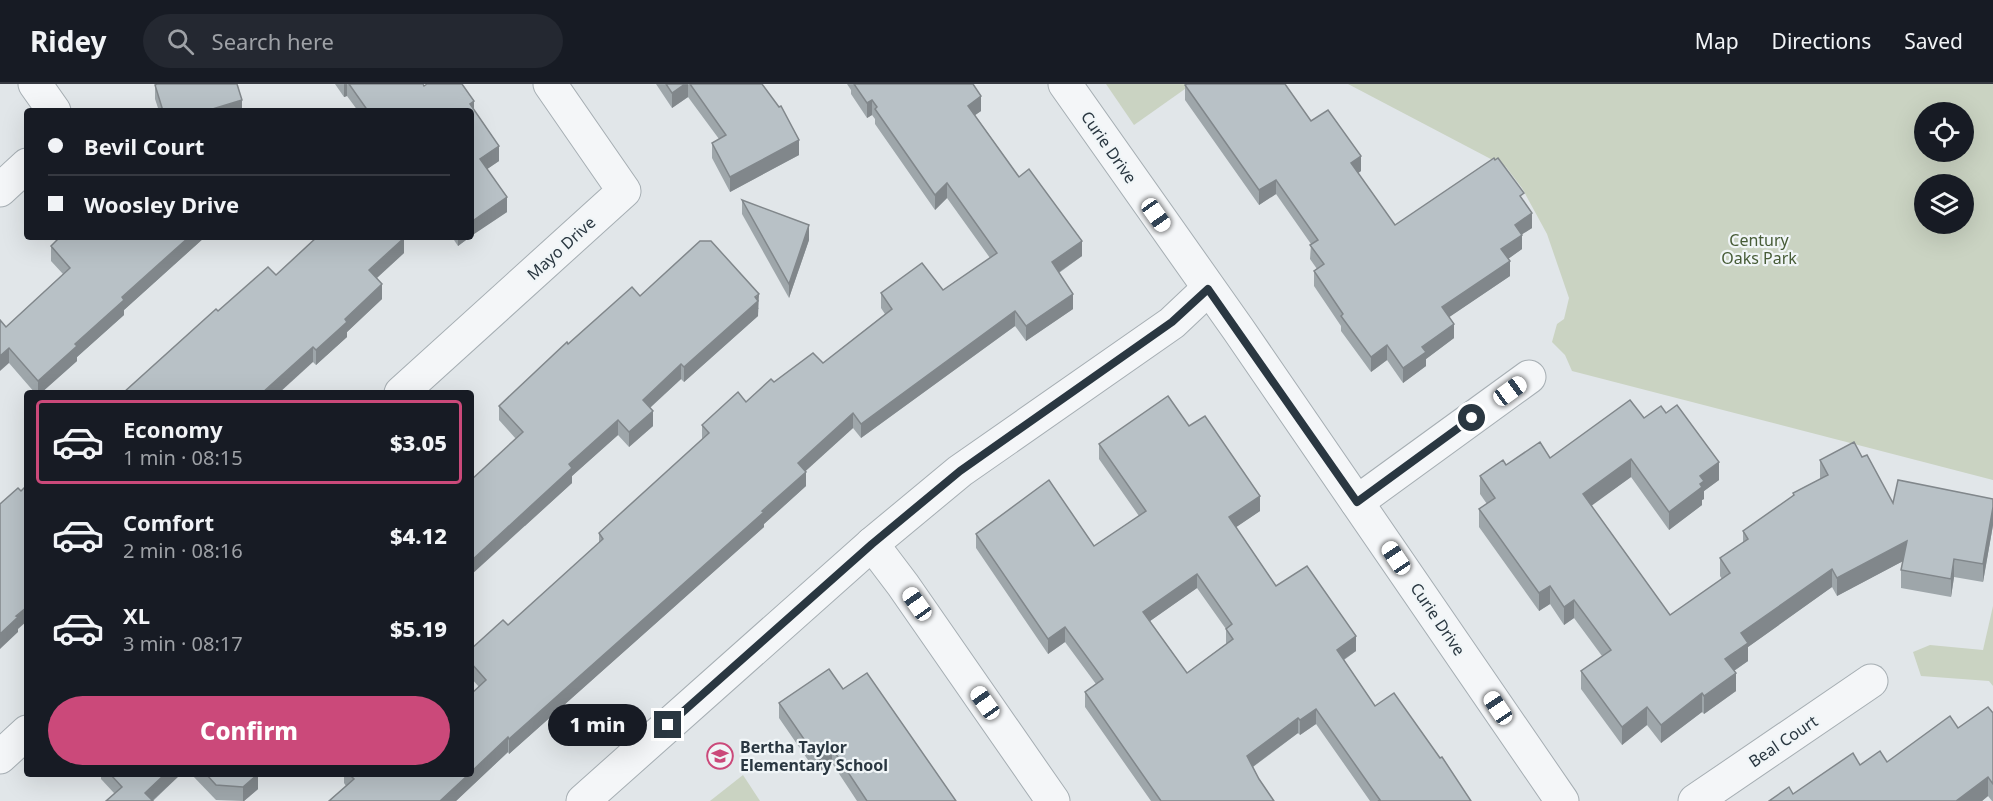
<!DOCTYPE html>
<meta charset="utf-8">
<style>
body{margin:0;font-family:"Noto Sans",sans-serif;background:#242831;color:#f1f3f6;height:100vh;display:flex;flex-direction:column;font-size:22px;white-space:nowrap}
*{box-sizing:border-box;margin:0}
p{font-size:20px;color:#9ea1a6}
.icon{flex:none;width:33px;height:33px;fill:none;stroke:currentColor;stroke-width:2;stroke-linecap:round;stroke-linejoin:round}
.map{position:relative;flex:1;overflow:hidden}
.details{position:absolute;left:24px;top:306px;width:450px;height:387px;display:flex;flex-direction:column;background:#171b24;border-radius:6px;box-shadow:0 6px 24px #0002}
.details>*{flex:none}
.guide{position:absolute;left:24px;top:24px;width:450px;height:132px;border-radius:6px;box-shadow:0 6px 24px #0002;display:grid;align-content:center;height:132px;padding:0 24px;background:#171b24}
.buttons{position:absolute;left:1914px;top:18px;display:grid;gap:12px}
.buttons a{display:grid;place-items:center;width:60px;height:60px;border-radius:50%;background:#171b24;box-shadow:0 6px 24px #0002;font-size:30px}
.end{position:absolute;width:27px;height:27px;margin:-14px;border:8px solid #2a3741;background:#fff;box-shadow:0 0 0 3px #fff}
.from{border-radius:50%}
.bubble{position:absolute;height:42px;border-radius:21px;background:#171b24;box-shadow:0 6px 24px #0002;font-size:20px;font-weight:800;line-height:42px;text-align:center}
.car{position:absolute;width:18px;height:36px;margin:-18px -9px;border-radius:8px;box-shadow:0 0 4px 2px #0007;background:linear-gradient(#fff 24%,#345 0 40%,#fff 0 76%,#345 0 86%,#fff 0)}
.guide b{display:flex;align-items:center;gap:21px;height:57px;font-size:22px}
.guide b+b{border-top:2px solid #363941}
.guide i{width:15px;height:15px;background:#f1f3f6}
ul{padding:10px 0 0;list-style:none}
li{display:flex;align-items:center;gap:18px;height:84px;margin:0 12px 9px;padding:0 12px;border:3px solid transparent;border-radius:6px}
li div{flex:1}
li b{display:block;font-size:22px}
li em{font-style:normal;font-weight:800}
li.active{border-color:#cb497a}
li>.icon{width:54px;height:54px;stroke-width:1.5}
.cta{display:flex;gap:12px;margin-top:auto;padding:12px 24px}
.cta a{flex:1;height:69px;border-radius:36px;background:#cb497a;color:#fff;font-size:24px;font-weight:800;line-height:69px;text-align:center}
header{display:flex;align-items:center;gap:36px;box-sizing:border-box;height:84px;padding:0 30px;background:#171b24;border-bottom:2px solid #363941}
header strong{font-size:28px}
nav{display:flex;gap:33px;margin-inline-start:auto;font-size:21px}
.search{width:420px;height:54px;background:#242831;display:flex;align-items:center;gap:15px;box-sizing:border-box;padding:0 21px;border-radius:33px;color:#9ea1a6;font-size:22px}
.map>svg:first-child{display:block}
.green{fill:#cad3c2;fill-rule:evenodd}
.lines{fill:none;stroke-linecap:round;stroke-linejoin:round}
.minor-casing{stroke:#a6aeb3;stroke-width:35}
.minor{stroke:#f4f6f8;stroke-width:33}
.wall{fill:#9ea6aa;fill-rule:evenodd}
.shaded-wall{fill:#81878b}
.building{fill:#b8c1c6;stroke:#81878b;stroke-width:1.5;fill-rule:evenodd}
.route{stroke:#2a3741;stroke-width:8}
.labels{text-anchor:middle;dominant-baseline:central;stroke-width:4.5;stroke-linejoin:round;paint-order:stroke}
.street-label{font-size:16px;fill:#2a3741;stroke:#f0f5f7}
.park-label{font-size:16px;fill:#475c37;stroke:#f0f5f7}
.poi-label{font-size:16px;font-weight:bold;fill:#2a3741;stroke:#f0f5f7;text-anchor:start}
</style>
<header>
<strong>Ridey</strong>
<div class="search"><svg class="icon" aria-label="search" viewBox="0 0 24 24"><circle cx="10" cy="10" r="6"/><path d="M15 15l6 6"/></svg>Search here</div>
<nav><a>Map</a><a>Directions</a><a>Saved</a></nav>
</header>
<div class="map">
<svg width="1993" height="717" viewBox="0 0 1993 717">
<rect width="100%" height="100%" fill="#e1e6e9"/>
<g class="green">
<path d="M1106 0H1192L1134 41Z"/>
<path d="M1348 0H1993V396L1572 287 1565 271 1552 258 1557 240 1564 235 1569 214 1547 150 1522 104 1506 83ZM1924 28H1964V68H1924ZM1924 100H1964V140H1924Z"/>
<path d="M1993 522V602L1989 597 1921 592 1913 568 1930 561 1983 566Z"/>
<path d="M743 691 760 717H710Z"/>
</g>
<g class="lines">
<g class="minor-casing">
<g id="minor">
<path d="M35 0 54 27"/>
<path d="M1065 0 1238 245 1562 717"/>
<path d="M0 106 27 81"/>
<path d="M401 309 624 107 550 0"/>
<path d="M1357 418 1529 293"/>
<path d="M872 460 903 501 1053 717"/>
<path d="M0 673 27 648"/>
<path d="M583 717 872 460 960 387 1172 239 1208 205"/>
<path d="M1695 717 1871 597"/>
</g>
</g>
<use href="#minor" class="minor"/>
</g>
<g class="wall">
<path d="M335 0H423L424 2 474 27 499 77 487 85 507 128 471 152V27H358L347 12 344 13Z"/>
<path d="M656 0H762L799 71 730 108 712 74V59L719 55 688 13 672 24Z"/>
<path d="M847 0H973L981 27 975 31 1019 93 1082 172 1059 189 1073 225 1026 257 1015 242 861 354 853 344 805 387 806 402 764 440V443L509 670 508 668 456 717H329L346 702 344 699V690H471L479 603 471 594V565L508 541 599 459V449L702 356V341L746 318 774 298 823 279 885 230 881 224V209L943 206 990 174 947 114 935 126 875 40V35L872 31 867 34 851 10V6Z"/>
<path d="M155 1 242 26 246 27H159L155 15Z"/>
<path d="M1185 1 1311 37 1361 87 1358 89 1395 141 1524 116 1532 144 1522 150V165L1508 175 1510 192 1449 233 1454 254 1426 275V282L1403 299 1387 276 1371 288 1341 247V242L1314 202V187L1317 185 1310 175 1311 160 1276 110 1259 121 1185 16Z"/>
<path d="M742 116 809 156 789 214 742 130Z"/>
<path d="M60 153H205L124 226V231L77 273V277L41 309H35L9 279 6 243 63 190 51 177V162Z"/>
<path d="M452 153H470L458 162Z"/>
<path d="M404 169 377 194 382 215 347 248V253L316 281 313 278 218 227 276 191Z"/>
<path d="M640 212 759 224 758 225V232L684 298 681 295 650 324 653 342 629 363 618 351 572 392V399L525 442 516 355 499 336V322L568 260Z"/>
<path d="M1666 329 1719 396 1704 407V415L1702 416V421L1669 446 1631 393 1591 421 1670 531 1722 495 1720 492V474L1743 459V447L1793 412V409L1820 395V376L1862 373 1893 419 1993 415V441L1983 498 1954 493 1951 513 1901 504V486L1903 477 1837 512 1832 503 1748 563V577L1734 587 1736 607 1704 630 1702 628 1661 659 1647 641 1622 661 1581 605V587L1602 572 1574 534 1564 541 1550 520 1539 527 1479 443V425L1487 420 1480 410V392L1506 381 1550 374 1644 334Z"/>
<path d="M1189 342 1260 427 1236 443 1276 502 1356 567 1344 576 1375 622 1471 717H1370L1316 640 1300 651 1298 649 1253 683 1259 695 1274 717H1151L1085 623V608L1096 600 1065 558 1048 570 976 464V450L1094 462 1139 432 1099 375V360ZM1197 504 1226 545V560L1187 589 1150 537Z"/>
<path d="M843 605 956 717H857L832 679 817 689 779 634V619Z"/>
<path d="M1993 629V717H1992L1988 712 1982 717H1769L1793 710 1860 681 1887 678 1958 644Z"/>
<path d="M101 690H181L153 717 114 709 101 695Z"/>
<path d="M191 690H258V705L244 717 216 716Z"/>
</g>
<g class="shaded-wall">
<path d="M344 0H347V12L344 13Z"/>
<path d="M685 0H688V13L672 24V9Z"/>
<path d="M981 12V27L968 36V22Z"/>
<path d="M242 16V27H206Z"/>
<path d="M872 16V31L867 34V19Z"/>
<path d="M474 17V32L470 20Z"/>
<path d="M799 56V71L730 108V93Z"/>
<path d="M499 62V77L480 90V75Z"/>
<path d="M1361 72V87L1351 94V79Z"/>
<path d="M1276 96V110L1259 121V106Z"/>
<path d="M947 99V114L935 126V111Z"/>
<path d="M507 113V128L471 152V138Z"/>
<path d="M1532 129V144L1518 153 1522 151V165L1501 180V165L1515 141Z"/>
<path d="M809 141V156L789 214V200Z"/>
<path d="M189 153H205L124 226V231L77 273V277L41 309H38V297L122 213Z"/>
<path d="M458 153H470L458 162Z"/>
<path d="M404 154V169L369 201V186Z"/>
<path d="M1082 157V172L1052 193V178Z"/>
<path d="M1510 177V192L1442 238V223Z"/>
<path d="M382 200V215L347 248V253L316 281V266L345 235Z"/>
<path d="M759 210 758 232 684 298V283Z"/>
<path d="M1073 210V225L1026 257V242Z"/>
<path d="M1015 227V242L861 354V340Z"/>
<path d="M1454 240V254L1426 275V282L1403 299V284L1422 263Z"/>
<path d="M1387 261V276L1371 288V273Z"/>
<path d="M313 263V278L279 309H262Z"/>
<path d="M9 264V279L0 287V272Z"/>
<path d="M681 280V295L643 330V316Z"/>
<path d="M653 327V342L629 363V348Z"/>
<path d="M853 329V344L798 394V379Z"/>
<path d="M618 336V351L572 392V399L471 491V477L569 380Z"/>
<path d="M1631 375V393L1583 428V410Z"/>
<path d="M1719 378V396L1704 407V415L1702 416V421L1669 446V428L1700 392Z"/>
<path d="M806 388V402L764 440V443L509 670V655Z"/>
<path d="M1260 412V427L1229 448V433Z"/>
<path d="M1993 423V441L1983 498V480Z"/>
<path d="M1907 457V475L1837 512V494Z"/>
<path d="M1954 475V493L1951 513V495Z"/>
<path d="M1832 485V503L1748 563V577L1725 593V575L1741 549Z"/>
<path d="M1197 490V504L1143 542V528Z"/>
<path d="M1550 502V520L1539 527V509Z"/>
<path d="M1574 516V534L1564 541V523Z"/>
<path d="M27 523V537L18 545V548L0 565V550L16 532Z"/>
<path d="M1065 543V558L1048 570V555Z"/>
<path d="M1356 552V567L1337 580V566Z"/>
<path d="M1736 589V607L1704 630V612Z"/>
<path d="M1702 609V628L1661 659V641Z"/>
<path d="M1647 623V641L1622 661V643Z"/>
<path d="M1316 625V640L1300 651V636Z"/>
<path d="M1298 634V649L1247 687V672Z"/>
<path d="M508 653V668L456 717H440L469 690H471V688Z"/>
<path d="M832 664V679L817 689V674Z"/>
<path d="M165 690H181L152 717 145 709Z"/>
<path d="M258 690V705L244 717H243V703Z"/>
<path d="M1988 693V712L1982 717H1956Z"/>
</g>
<g class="building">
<path d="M157 0H237L242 16 206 27H163L155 1Z"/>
<path d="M349 0H423L424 2 427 0H462L474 17 470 20 499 62 480 75 507 113 471 138V27H368Z"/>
<path d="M666 0H685L672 9Z"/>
<path d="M690 0H762L779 23 781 22 799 56 730 93 712 59 726 51Z"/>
<path d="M854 0H973L981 12 968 22 1019 93 1029 85 1082 157 1052 178 1073 210 1026 242 1015 227 861 340 853 329 798 379 806 388 762 427 764 428 509 655 508 653 471 688V610L486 596 471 579V565L503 536 508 541 603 455 599 449 709 349 702 341 738 308 746 318 771 295 774 298 813 269 823 279 892 225 881 209 922 179 943 206 997 169 947 99 935 111 875 25 877 23 872 16 867 19Z"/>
<path d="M1187 0H1285L1311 37 1328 26 1361 72 1351 79 1395 141 1494 74 1495 76 1498 74 1524 109 1520 112 1532 129 1515 141 1522 151 1501 165 1510 177 1442 223 1454 240 1422 263 1426 268 1403 284 1387 261 1371 273 1341 232 1343 230 1314 187 1324 180 1310 161 1318 156 1276 96 1259 106 1185 1Z"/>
<path d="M742 116 809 141 789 200Z"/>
<path d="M60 153H189L122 213 124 216 75 260 77 262 38 297 9 264 0 272V236L6 243 70 184 51 162Z"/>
<path d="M317 153H403L404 154 369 186 382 200 345 235 347 238 316 266 313 263 262 309H123L216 225 218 227 268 183 276 191Z"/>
<path d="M700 157H711L759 210 755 213 758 217 684 283 681 280 643 316 653 327 629 348 618 336 569 380 572 384 471 477V396L523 348 499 322 567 258 568 260 632 203 640 212Z"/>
<path d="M1168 312 1189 342 1205 332 1260 412 1229 433 1276 502 1307 482 1356 552 1337 566 1375 622 1394 609 1440 674 1442 673 1471 717H1378L1380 716 1316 625 1300 636 1298 634 1247 672 1259 695 1274 717H1161L1085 608 1103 595 1065 543 1048 555 976 450 1049 396 1094 462 1146 427 1099 360ZM1197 490 1232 540 1226 545 1233 555 1187 589 1143 528Z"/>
<path d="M1630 316 1644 334 1661 322 1666 329 1677 321 1719 378 1700 392 1704 397 1700 400 1702 403 1669 428 1631 375 1583 410 1670 531 1730 489 1720 474 1748 455 1743 447 1794 411 1793 409 1828 391 1820 376 1854 358 1862 373 1867 371 1893 419 1898 396 1993 415V423L1983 480 1954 475 1951 495 1901 486 1907 457 1837 494 1832 485 1741 549 1748 559 1725 575 1736 589 1704 612 1702 609 1661 641 1647 623 1622 643 1581 587 1611 566 1574 516 1564 523 1550 502 1539 509 1479 425 1495 414 1480 392 1503 376 1506 381 1540 358 1550 374Z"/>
<path d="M27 401V523L16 532 18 533 0 550V420L18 404 21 407Z"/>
<path d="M829 585 843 605 867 589 956 717H867L832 664 817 674 779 619Z"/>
<path d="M1988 623 1993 629V700L1988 693 1956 717H1769L1789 703 1793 710 1853 669 1860 681 1880 667 1887 678 1950 632 1958 644Z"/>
<path d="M110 690H165L145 709 153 717H106L122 703Z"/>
<path d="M206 690H258L243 703 216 701Z"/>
<path d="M349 690H469L440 717H329L354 695Z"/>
</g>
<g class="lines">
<path class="route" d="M668 641 872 460 960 387 1172 238 1208 205 1357 418 1472 334"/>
</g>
<defs>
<g id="school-ring" transform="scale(1.35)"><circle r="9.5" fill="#f0f5f7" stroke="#cb497a" stroke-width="1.5"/><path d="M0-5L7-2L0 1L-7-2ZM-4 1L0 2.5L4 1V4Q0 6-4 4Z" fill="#cb497a"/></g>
</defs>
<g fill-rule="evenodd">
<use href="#school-ring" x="720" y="672"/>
</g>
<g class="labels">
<g class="street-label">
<text transform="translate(1109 63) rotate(55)">Curie Drive</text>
<text transform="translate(561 164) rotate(-42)">Mayo Drive</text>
<text transform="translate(1438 535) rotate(56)">Curie Drive</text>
<text transform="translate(1783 657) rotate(-34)">Beal Court</text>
</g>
<g class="park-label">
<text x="1759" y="156">Century<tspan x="1759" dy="18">Oaks Park</tspan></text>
</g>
<g class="poi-label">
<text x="740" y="663">Bertha Taylor<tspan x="740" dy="18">Elementary School</tspan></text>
</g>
</g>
</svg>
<div class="buttons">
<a><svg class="icon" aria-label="locate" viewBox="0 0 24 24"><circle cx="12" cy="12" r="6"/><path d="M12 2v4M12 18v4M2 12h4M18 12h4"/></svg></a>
<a><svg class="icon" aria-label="layers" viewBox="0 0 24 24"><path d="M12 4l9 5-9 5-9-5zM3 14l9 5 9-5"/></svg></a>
</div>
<i class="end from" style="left:1472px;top:334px"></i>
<i class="end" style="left:668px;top:641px"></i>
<div class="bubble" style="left:548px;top:620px;width:99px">1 min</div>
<i class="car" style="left:1156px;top:131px;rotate:145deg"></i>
<i class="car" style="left:1510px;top:307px;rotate:54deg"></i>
<i class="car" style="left:1396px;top:474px;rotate:326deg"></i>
<i class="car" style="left:917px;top:520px;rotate:325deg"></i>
<i class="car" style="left:985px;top:619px;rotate:325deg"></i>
<i class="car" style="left:1498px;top:624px;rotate:326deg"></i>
<div class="guide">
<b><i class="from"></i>Bevil Court</b>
<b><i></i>Woosley Drive</b>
</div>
<section class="details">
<ul>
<li class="active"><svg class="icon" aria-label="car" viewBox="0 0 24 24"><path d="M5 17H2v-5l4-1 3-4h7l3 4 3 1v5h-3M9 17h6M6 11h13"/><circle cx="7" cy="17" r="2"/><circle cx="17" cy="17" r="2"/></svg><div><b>Economy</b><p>1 min · 08:15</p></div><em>$3.05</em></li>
<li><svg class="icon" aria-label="car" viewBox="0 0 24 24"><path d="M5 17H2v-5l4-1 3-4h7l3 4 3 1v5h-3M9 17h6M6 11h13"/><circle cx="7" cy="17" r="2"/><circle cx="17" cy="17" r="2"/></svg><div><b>Comfort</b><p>2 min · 08:16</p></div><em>$4.12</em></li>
<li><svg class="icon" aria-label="car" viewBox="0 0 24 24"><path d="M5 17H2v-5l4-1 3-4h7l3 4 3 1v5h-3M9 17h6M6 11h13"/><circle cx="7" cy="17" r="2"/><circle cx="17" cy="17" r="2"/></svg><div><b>XL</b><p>3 min · 08:17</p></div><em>$5.19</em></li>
</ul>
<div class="cta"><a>Confirm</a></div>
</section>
</div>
